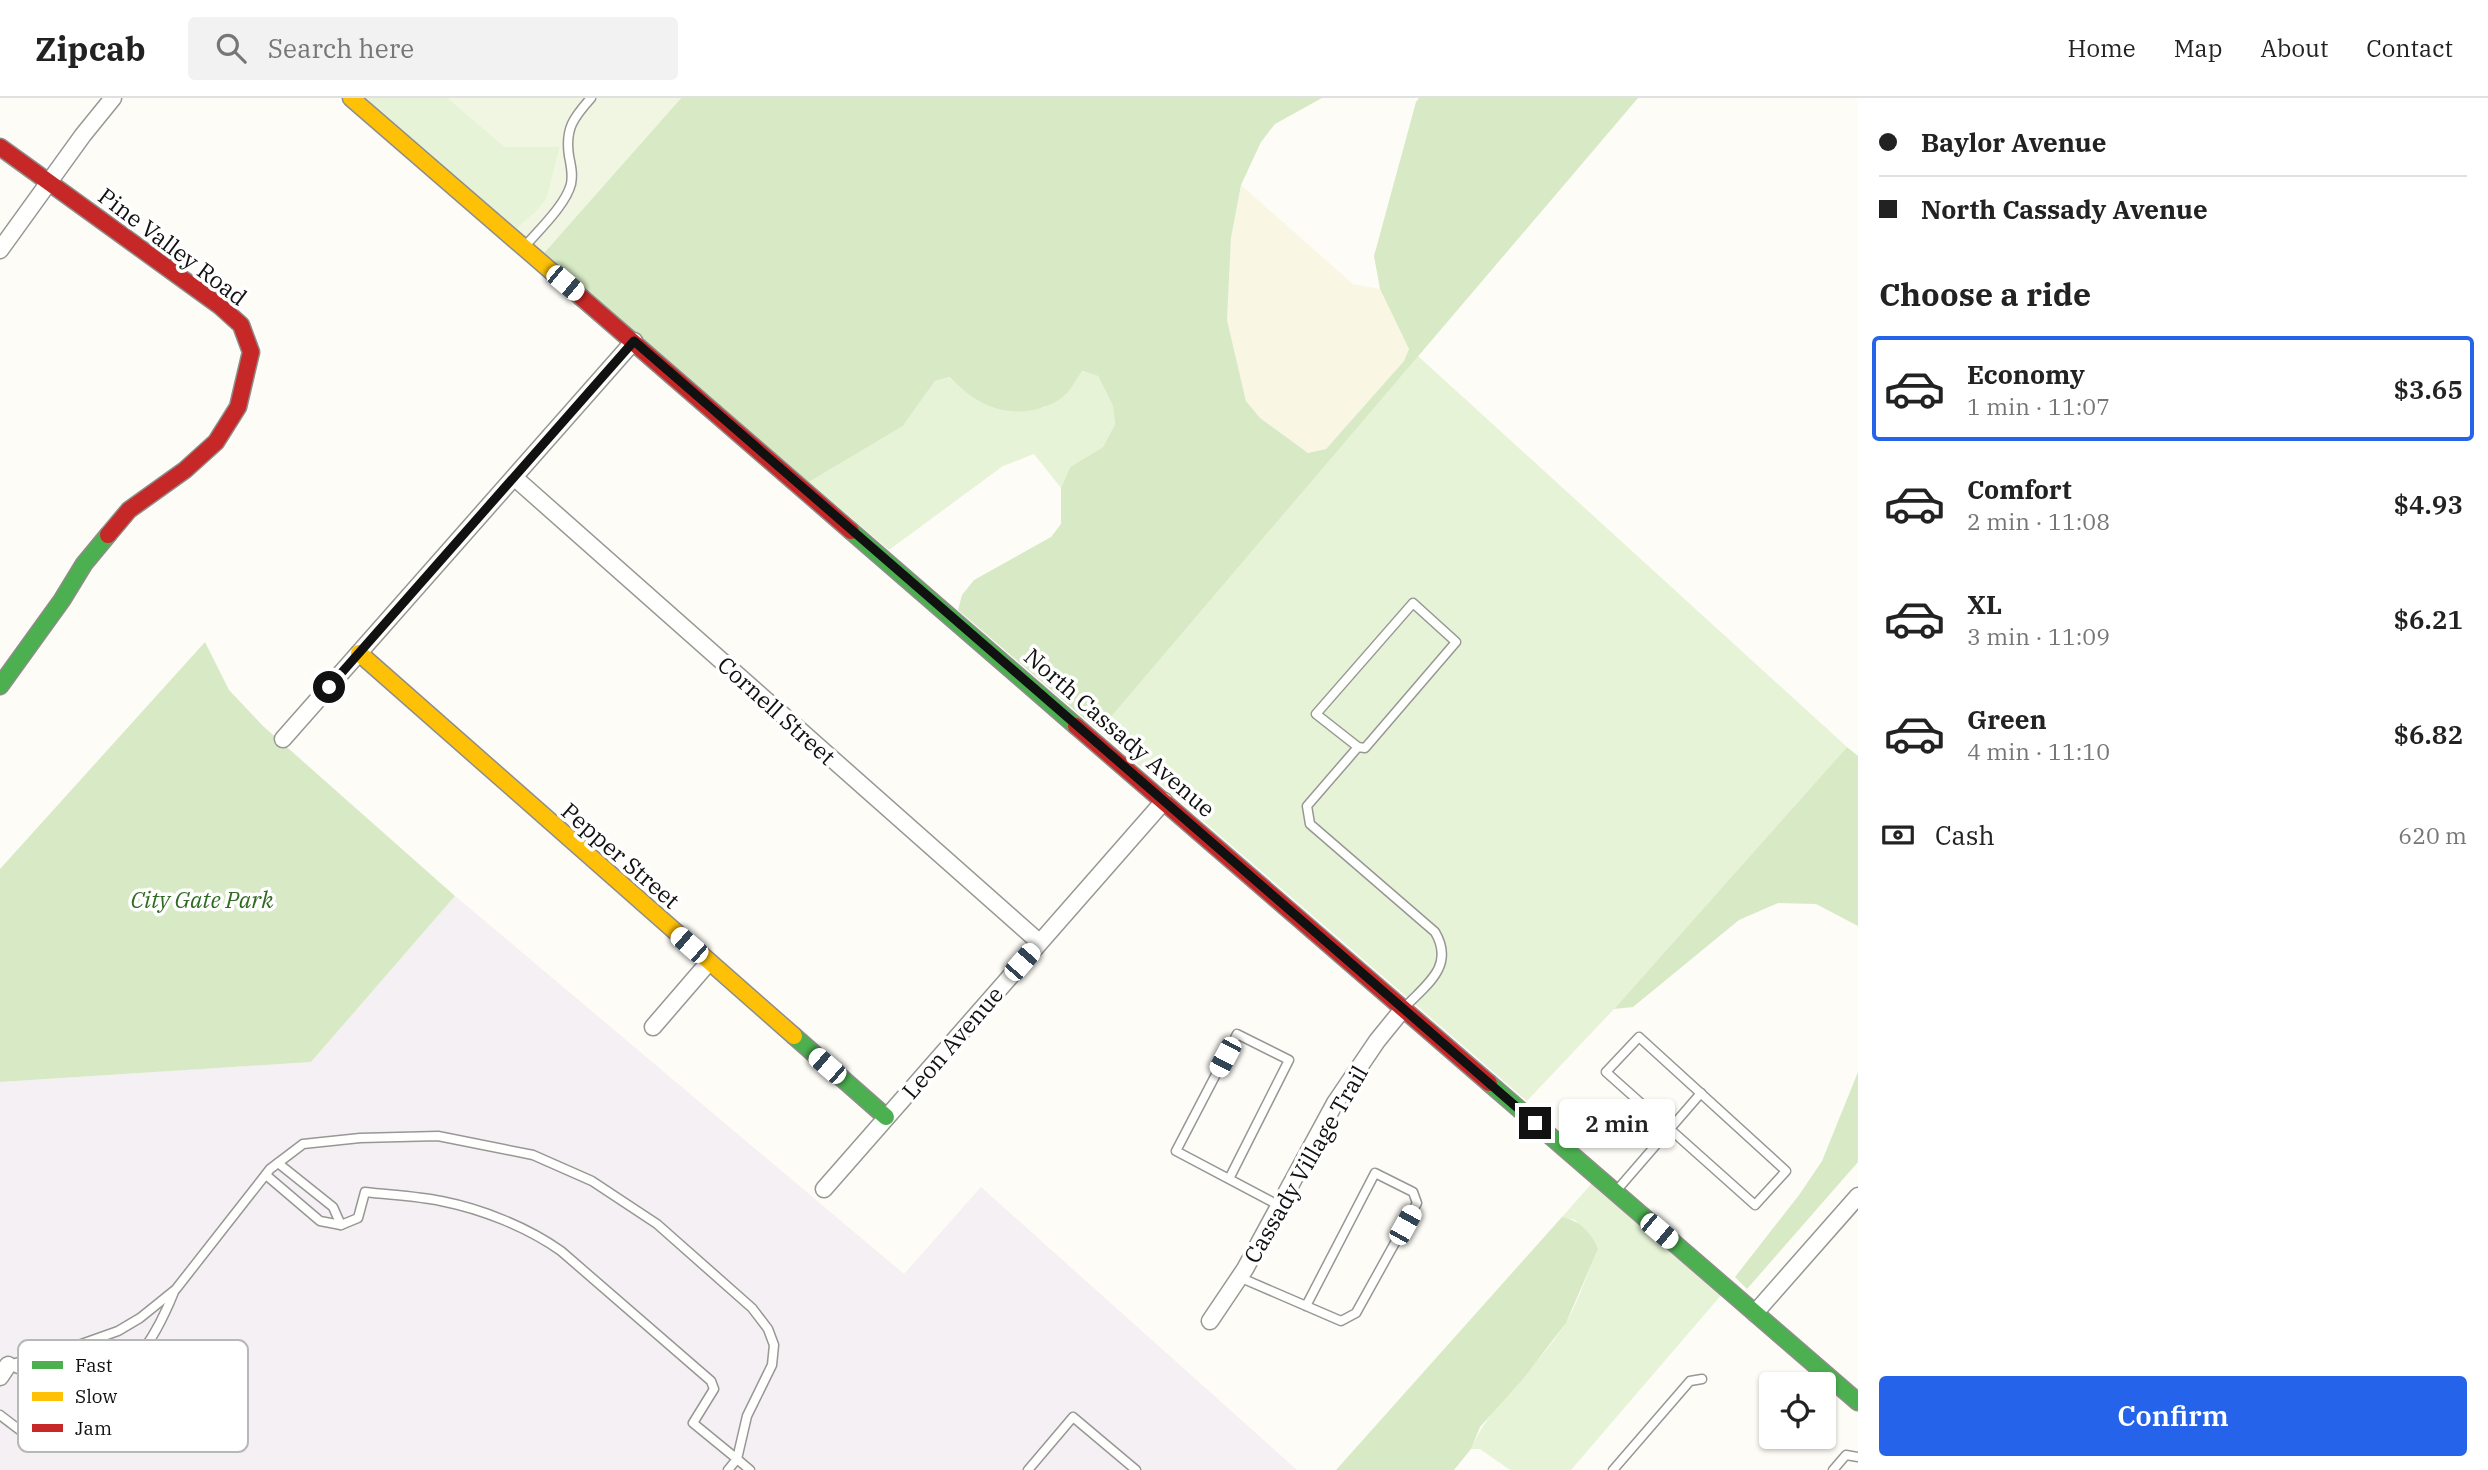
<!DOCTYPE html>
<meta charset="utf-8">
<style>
body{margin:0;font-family:"IBM Plex Serif",serif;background:#f2f2f2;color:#222;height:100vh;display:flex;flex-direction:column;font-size:26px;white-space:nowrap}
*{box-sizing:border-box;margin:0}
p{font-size:23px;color:#767676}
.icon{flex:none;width:38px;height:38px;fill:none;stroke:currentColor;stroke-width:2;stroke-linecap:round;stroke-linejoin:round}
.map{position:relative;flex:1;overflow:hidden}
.sheet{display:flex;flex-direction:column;background:#fff;width:630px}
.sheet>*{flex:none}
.hud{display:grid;align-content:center;height:154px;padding:0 21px;background:#fff}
.controls{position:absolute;left:1759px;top:1274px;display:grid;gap:14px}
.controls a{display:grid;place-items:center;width:77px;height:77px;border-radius:7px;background:#fff;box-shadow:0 2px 5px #0004;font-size:35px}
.end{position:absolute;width:32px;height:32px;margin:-16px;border:9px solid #111;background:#fff;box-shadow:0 0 0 4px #fff}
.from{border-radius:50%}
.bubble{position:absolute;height:49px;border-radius:7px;background:#fff;box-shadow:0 2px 5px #0004;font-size:23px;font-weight:600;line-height:49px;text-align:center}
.car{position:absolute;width:21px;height:42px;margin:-21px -10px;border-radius:9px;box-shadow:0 0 5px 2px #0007;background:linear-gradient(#fff 24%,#345 0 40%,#fff 0 76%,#345 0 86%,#fff 0)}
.hud b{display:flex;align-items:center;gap:24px;height:66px;font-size:26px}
.hud b+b{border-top:2px solid #e0e0e0}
.hud i{width:18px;height:18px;background:#222}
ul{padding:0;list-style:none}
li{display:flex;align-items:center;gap:21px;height:105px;margin:0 14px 10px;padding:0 7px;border:4px solid transparent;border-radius:7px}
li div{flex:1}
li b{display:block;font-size:26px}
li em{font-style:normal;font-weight:600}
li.current{border-color:#2563eb}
li>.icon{width:63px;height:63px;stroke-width:1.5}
h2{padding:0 21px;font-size:32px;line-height:84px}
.pay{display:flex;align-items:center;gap:18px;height:77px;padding:0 21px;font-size:26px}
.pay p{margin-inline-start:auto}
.button{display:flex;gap:14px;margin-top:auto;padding:14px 21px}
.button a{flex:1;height:80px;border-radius:7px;background:#2563eb;color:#fff;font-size:28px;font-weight:600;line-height:80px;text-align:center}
header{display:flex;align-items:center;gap:42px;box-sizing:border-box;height:98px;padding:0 35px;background:#fff;border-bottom:2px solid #e0e0e0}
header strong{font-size:33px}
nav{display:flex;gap:38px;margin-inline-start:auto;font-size:24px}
.search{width:490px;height:63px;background:#f2f2f2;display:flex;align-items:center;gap:18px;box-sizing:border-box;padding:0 24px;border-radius:7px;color:#767676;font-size:26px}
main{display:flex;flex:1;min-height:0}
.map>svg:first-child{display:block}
.industrial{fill:#f5f0f3}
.farmland{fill:#f9f7e4}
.green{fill:#e7f3d7}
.forest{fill:#d8eac5}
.pitch{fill:#f0f6e1}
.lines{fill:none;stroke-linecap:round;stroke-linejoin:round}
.lane-casing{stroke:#979795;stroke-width:11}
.street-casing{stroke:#979795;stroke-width:19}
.fast-casing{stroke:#8e8d8b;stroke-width:19}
.slow-casing{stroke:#8e8d8b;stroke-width:19}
.jam-casing{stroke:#8e8d8b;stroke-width:19}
.lane{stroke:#fffffe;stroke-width:8}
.street{stroke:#fffffe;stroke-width:16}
.fast{stroke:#4caf50;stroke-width:16}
.slow{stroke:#ffc107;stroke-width:16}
.jam{stroke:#c62828;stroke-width:16}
.route{stroke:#111;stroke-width:9}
.labels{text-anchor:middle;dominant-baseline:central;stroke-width:7;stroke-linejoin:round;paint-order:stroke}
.street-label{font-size:23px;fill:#111;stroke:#fff}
.park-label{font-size:23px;font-style:italic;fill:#2f6b1f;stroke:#fff}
.key{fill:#fff;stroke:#b8b8b8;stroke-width:2}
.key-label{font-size:19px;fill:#111}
</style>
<header>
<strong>Zipcab</strong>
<div class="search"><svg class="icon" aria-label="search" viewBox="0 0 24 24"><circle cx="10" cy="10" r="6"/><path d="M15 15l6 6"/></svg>Search here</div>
<nav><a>Home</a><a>Map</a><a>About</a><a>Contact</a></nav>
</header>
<main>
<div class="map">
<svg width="1858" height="1372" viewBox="0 0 1858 1372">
<rect width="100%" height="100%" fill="#fdfcf7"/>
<path class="industrial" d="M455 798 904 1176 981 1089 1297 1372H0V984L311 964Z"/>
<path class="farmland" d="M1241 87 1353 186 1380 191 1409 251 1404 263 1326 351 1308 356 1260 320 1246 303 1227 222 1231 140Z"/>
<g class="green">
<path d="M365 0H448L505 49H560L547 100 536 114 516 131Z"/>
<path d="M1418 258 1847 649 1614 911 1527 1003 1099 633Z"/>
<path d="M1084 273 1098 278 1113 308 1115 326 1103 349 1070 369 1061 390 1034 356 1003 368 889 452 809 384 903 328 935 283 948 279 979 303 1043 310 1066 297 1074 281Z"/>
<path d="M1593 1084 1723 1195 1571 1372H1510L1480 1351H1471C1491 1303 1538 1270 1565 1226 1579 1203 1587 1175 1598 1151L1575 1122 1562 1119Z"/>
</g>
<g class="forest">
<path d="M681 0H1322L1275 26 1261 44 1241 87 1231 140 1227 222 1246 303 1260 320 1308 355 1326 351 1404 263 1409 251 1380 191 1374 158 1416 4 1419 0H1638L1099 633 958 512 962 497 974 482 1051 439 1061 426V390L1070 369 1103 349 1115 326 1113 308 1098 278 1083 273C1075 281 1071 293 1063 299 1039 317 1005 318 979 303 968 297 958 287 949 279L935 283 903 328 809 384 543 156Z"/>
<path d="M205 544 229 592 263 628 455 798 311 964 0 984V771Z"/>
<path d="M1847 649 1858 658V828L1816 806 1778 805 1739 822 1633 909 1614 911Z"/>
<path d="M1858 974V1064L1747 1191 1735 1179 1799 1097 1822 1063Z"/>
<path d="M1562 1119C1579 1122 1591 1134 1598 1151L1566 1225 1523 1281 1480 1329 1471 1351 1454 1372H1336Z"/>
</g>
<path class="pitch" d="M448 0H681L543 156 516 131 536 114 547 100 560 49H505Z"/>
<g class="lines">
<g class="lane-casing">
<g id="lane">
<path d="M526 147C540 131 566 106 571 86 573 76 571 68 569 58 565 31 573 20 591 0"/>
<path d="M1358 649 1365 650 1456 544 1413 505 1316 616 1358 649 1307 708 1310 726 1435 834C1455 868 1427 886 1405 909"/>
<path d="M1639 939 1786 1073 1755 1107 1606 974Z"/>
<path d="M278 1065 333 1109 341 1127"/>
<path d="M266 1077 320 1123 341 1127 358 1120 365 1094C390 1097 416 1098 441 1103 482 1111 527 1129 561 1153L711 1283 714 1291 693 1325 737 1361 728 1372"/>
<path d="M1229 1081 1289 962 1237 936 1176 1053 1280 1108"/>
<path d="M1617 1092 1701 995"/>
<path d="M1239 1179 1341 1223 1356 1215 1417 1105 1413 1094 1375 1075 1306 1208"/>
<path d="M8 1267 73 1249 118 1233 140 1220 176 1191 270 1071 303 1046 360 1040 438 1038 533 1057 592 1083 657 1126 752 1210 768 1231 774 1247 772 1267 747 1318 737 1361 750 1372"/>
<path d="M8 1267C35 1277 69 1294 98 1287 135 1279 161 1226 174 1194"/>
<path d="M0 1317 42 1349"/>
<path d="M1028 1372 1073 1319 1136 1372"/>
<path d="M1613 1372 1690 1283 1702 1281"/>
<path d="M1833 1372 1846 1357 1858 1359"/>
</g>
</g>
<g class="street-casing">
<g id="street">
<path d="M0 152 83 37 113 0"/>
<path d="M515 380 1039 844"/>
<path d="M283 641 634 243"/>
<path d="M653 929 709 864"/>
<path d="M824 1091 1164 703"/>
<path d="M1755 1215 1858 1098"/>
<path d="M1210 1223 1245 1171 1335 1005 1377 943 1403 911"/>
<path d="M0 1279 8 1267"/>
</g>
</g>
<g class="fast-casing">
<g id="fast">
<path d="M851 433 1076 628"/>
<path d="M0 588 62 502 84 466 108 437"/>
<path d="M794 938 886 1019"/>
<path d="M1489 985 1858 1304"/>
</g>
</g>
<g class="slow-casing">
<g id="slow">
<path d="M351 0 581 199"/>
<path d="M359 555 794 938"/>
</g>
</g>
<g class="jam-casing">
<g id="jam">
<path d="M0 49 220 208 241 227 251 254 238 309 216 344 185 372 129 412 108 437"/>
<path d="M581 199 851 433"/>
<path d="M1076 628 1489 985"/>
</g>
</g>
<use href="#lane" class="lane"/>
<use href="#street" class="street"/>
<use href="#fast" class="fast"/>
<use href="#slow" class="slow"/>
<use href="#jam" class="jam"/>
</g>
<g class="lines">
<path class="route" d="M329 589 634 243 1535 1025"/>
</g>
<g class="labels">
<g class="street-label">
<text transform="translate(173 148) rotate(37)">Pine Valley Road</text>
<text transform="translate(777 612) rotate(42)">Cornell Street</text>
<text transform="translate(1120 634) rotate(41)">North Cassady Avenue</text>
<text transform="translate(621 757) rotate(41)">Pepper Street</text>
<text transform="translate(952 944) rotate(-49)">Leon Avenue</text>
<text transform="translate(1305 1066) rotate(-60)">Cassady Village Trail</text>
</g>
<g class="park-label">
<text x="202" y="801">City Gate Park</text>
</g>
</g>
<rect x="18" y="1242" width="230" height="112" rx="10" class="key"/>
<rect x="32" y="1263" width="31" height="8" fill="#4caf50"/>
<rect x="32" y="1294" width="31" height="9" fill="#ffc107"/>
<rect x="32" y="1326" width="31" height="8" fill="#c62828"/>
<g class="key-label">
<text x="75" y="1274">Fast</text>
<text x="75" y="1305">Slow</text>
<text x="75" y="1337">Jam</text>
</g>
</svg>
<div class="controls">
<a><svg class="icon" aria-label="locate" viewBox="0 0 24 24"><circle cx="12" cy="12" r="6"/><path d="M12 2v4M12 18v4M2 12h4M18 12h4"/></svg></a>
</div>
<i class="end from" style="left:329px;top:589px"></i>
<i class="end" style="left:1535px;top:1025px"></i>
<div class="bubble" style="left:1559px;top:1001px;width:116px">2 min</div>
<i class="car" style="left:565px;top:185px;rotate:130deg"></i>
<i class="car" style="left:689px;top:847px;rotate:311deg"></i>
<i class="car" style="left:1022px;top:864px;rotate:41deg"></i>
<i class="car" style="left:1225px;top:959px;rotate:208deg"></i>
<i class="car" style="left:827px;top:968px;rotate:311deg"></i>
<i class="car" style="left:1405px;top:1127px;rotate:29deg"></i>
<i class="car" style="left:1659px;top:1133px;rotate:130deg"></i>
</div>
<section class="sheet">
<div class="hud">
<b><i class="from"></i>Baylor Avenue</b>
<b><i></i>North Cassady Avenue</b>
</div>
<h2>Choose a ride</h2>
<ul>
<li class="current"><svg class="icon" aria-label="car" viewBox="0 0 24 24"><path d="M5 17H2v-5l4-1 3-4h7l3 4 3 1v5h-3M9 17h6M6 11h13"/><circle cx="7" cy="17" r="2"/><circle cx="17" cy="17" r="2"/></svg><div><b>Economy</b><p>1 min · 11:07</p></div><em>$3.65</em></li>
<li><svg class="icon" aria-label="car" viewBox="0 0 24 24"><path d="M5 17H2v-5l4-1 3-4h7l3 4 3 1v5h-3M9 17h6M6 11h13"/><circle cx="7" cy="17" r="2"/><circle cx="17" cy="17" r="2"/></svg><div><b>Comfort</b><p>2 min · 11:08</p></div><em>$4.93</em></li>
<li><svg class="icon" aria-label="car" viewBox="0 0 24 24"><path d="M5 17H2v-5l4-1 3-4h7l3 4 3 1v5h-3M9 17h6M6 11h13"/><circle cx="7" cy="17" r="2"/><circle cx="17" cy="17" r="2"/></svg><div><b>XL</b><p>3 min · 11:09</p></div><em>$6.21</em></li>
<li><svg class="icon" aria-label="car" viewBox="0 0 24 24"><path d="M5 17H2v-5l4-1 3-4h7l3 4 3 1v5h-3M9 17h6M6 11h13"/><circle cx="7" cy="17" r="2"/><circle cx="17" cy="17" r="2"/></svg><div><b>Green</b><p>4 min · 11:10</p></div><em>$6.82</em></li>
</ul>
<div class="pay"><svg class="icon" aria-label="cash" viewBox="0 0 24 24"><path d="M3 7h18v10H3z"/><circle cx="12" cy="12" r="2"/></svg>Cash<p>620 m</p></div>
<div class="button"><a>Confirm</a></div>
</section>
</main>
